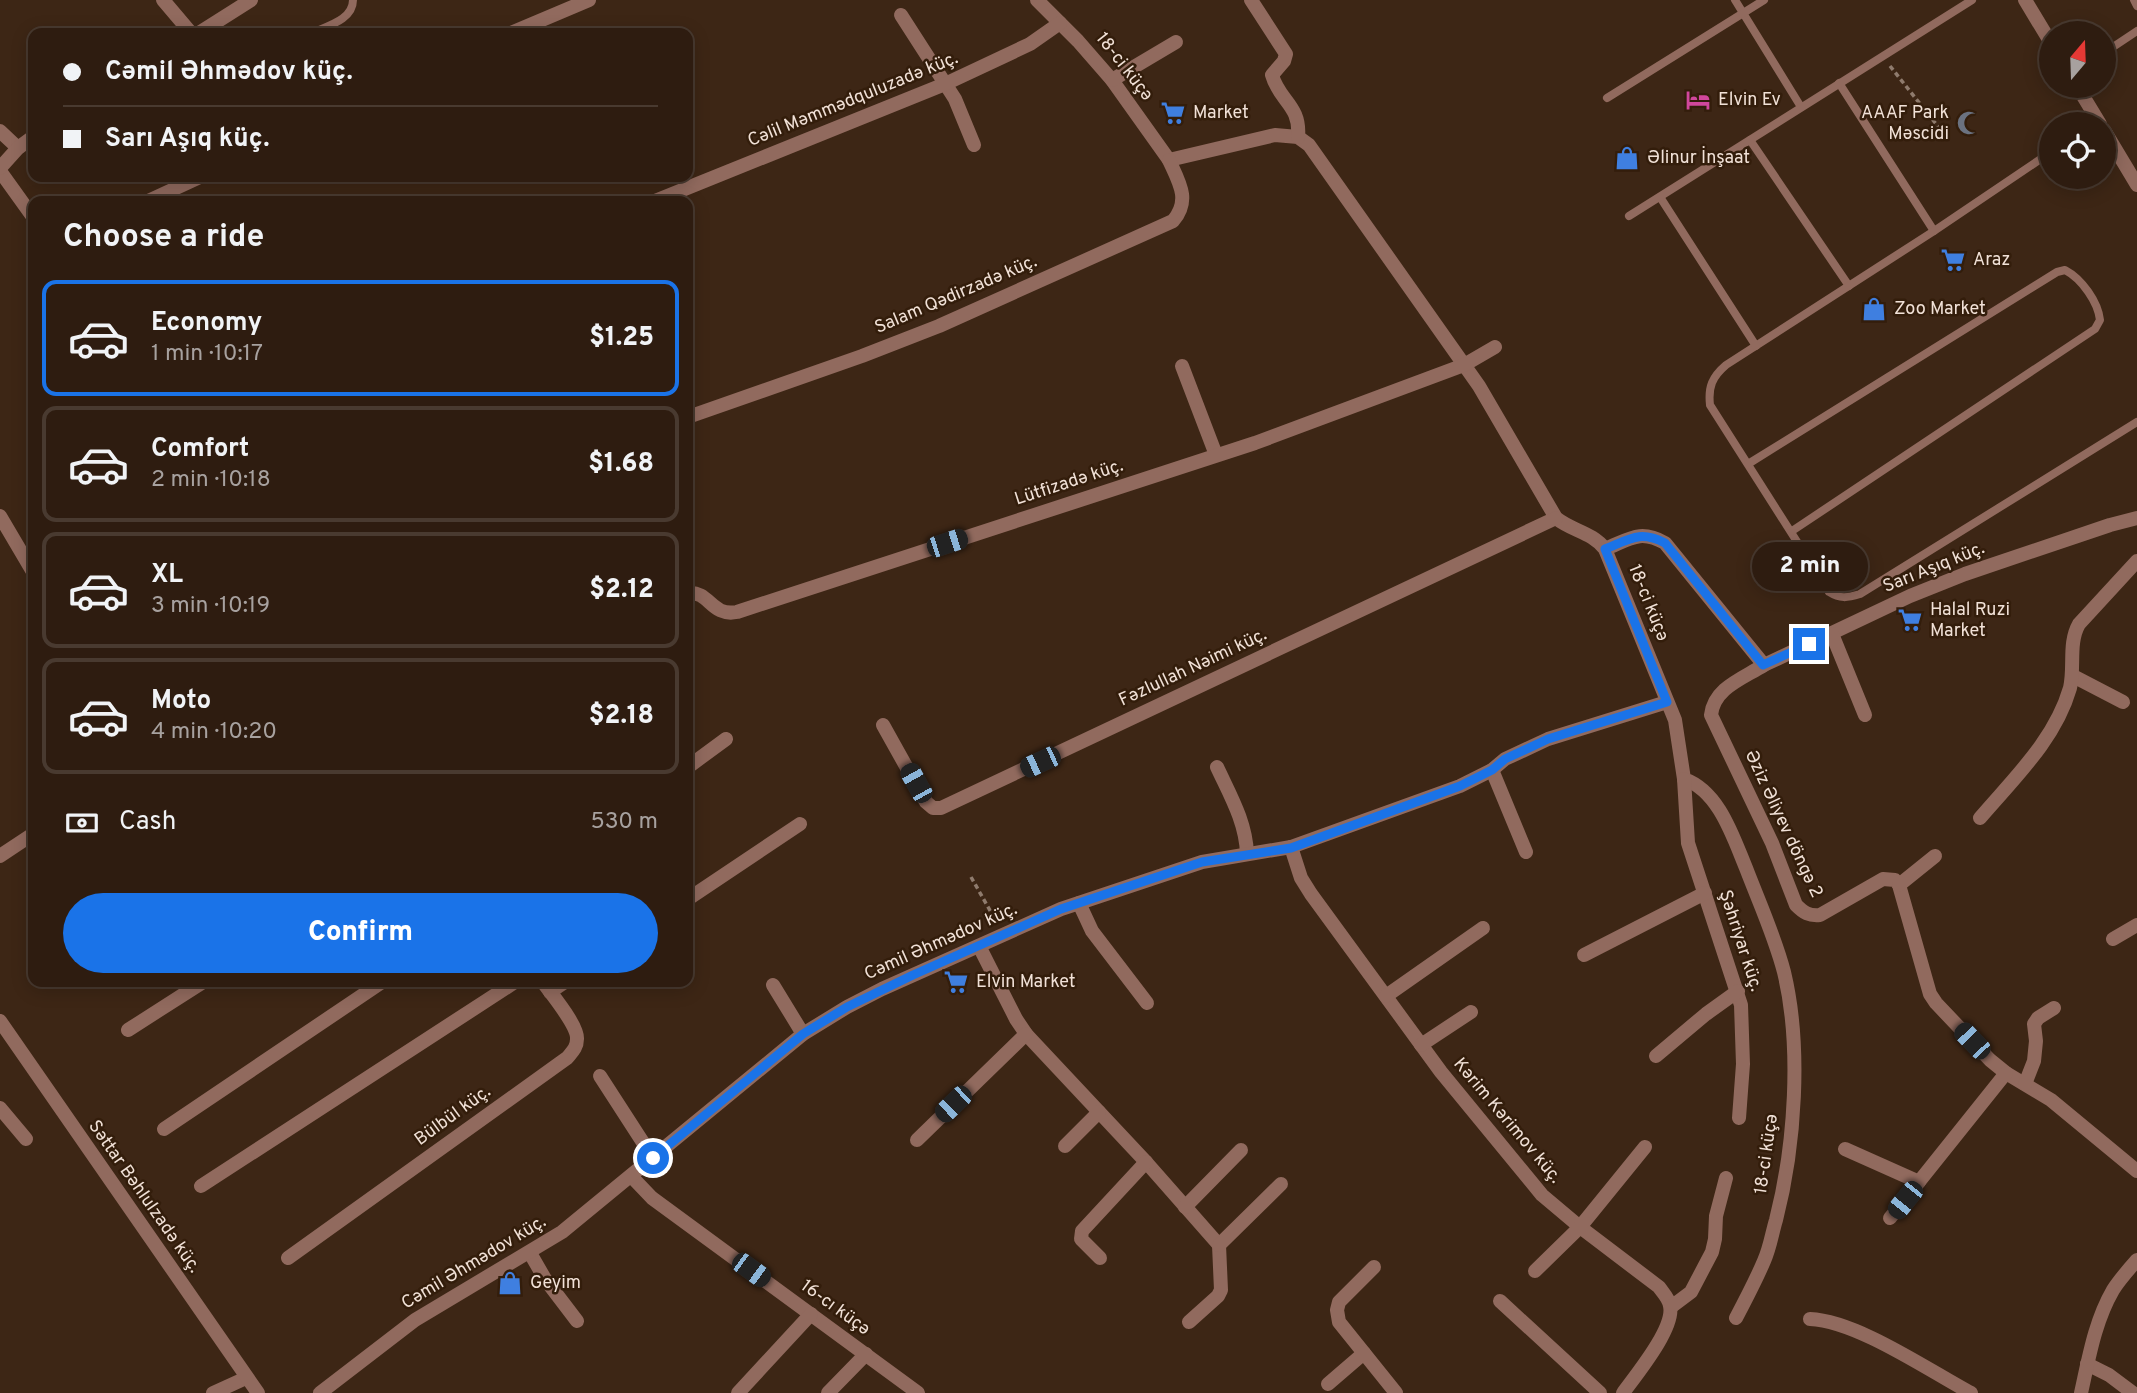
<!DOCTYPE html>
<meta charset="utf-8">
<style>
body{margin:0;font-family:Overpass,sans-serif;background:#362519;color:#f1f3f6;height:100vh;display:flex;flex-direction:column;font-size:26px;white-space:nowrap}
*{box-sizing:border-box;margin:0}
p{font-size:23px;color:#a7a19f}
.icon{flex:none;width:38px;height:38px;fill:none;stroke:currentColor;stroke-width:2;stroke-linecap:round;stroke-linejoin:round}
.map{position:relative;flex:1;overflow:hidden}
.drawer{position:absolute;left:28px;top:196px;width:665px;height:791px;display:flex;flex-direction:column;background:#2e1c10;border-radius:14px;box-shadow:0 4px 18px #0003,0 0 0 2px #493a30}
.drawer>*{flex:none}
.guide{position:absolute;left:28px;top:28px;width:665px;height:154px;border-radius:14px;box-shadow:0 4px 18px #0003,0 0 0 2px #493a30;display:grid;align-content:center;height:154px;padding:0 35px;background:#2e1c10}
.needle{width:46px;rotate:19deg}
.fabs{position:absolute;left:2039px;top:21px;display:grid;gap:14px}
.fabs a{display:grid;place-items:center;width:77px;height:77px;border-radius:50%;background:#2e1c10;box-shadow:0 4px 18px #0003,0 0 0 2px #493a30;font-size:35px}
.end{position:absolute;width:32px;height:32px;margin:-16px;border:9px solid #1a73e8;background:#fff;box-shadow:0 0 0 4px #fff}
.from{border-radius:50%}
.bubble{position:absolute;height:49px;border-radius:24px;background:#2e1c10;box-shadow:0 4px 18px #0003,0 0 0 2px #493a30;font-size:23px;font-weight:800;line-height:49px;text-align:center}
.car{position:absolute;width:21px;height:42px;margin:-21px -10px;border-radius:9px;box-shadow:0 0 5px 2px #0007;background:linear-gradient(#222 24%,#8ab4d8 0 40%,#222 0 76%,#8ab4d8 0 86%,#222 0)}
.guide b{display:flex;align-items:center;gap:24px;height:66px;font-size:26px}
.guide b+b{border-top:2px solid #493a30}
.guide i{width:18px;height:18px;background:#f1f3f6}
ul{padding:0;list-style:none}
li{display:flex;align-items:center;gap:21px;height:116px;margin:0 14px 10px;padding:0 21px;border:4px solid #493a30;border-radius:14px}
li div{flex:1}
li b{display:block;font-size:26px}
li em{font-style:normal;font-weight:800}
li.on{border-color:#1a73e8}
li>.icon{width:63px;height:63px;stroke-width:1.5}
h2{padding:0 35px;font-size:32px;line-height:84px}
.pay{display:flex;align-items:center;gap:18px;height:77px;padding:0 35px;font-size:26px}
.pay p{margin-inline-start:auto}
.cta{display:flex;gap:14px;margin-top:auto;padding:14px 35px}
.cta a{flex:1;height:80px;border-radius:42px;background:#1a73e8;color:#fff;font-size:28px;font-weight:800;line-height:80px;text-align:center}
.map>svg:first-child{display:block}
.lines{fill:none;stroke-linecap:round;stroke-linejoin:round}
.path{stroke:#8f7b6d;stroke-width:3.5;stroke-dasharray:5 3.5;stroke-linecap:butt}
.service{stroke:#916a5e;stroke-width:8}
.minor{stroke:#916a5e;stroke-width:14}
.tertiary{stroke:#916a5e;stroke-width:14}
.route{stroke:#1a73e8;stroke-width:9}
.labels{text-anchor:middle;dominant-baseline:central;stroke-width:5;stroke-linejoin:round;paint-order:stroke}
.street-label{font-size:18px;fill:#f1e1d7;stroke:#331d0b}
.poi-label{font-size:18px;fill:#f1e1d7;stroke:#331d0b;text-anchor:start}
</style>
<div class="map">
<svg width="2137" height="1393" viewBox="0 0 2137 1393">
<rect width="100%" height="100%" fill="#3d2615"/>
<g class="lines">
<g class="path">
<path d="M1890 66 1940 129"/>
<path d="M971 877 996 921"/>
</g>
<g class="service">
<path d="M1735 0 1801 107"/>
<path d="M2134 0 2137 6"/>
<path d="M312 33C327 26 353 20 353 0"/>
<path d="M2104 53 2137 31"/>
<path d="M1839 83 1934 231"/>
<path d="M1607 98 1764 0"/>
<path d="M1750 140 1849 286"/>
<path d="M2051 152 1934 231 1726 365C1712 377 1708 387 1710 405L1829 592C1840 599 1847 598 1860 594L2137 422"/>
<path d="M1660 197 1756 346"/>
<path d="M1629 216 1972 0"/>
<path d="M1748 464 2057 272 2065 270C2082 279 2098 302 2100 320L2095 329 1792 531"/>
</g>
<g class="minor">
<path d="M163 0 191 33"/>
<path d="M1037 0 1078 41 1112 80 1169 160 1275 135 1298 137 1309 145 1479 386 1556 518C1572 531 1592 532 1605 549L1675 720 1684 779C1719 791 1733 837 1746 868 1759 902 1775 937 1784 972 1802 1047 1795 1146 1776 1220 1772 1233 1770 1248 1764 1261 1756 1280 1746 1299 1736 1318"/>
<path d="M1251 0 1286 54 1284 61 1272 75C1279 101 1301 105 1298 137"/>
<path d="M2025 0 2051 43"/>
<path d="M901 15 955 99 974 145"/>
<path d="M511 33 589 0"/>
<path d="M1112 80 1176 42"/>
<path d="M2077 86 2100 124"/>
<path d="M2104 130 2137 185"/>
<path d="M0 131 18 148"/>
<path d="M0 171 33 217"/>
<path d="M148 201 200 177"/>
<path d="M655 201 945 84 1030 44 1060 23"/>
<path d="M1182 366 1216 455"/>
<path d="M688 417 862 356 939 326 1173 221C1191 200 1179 182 1169 160"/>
<path d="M0 516 33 572"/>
<path d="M1605 549C1630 539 1640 529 1665 543L1764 665 1910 596 1965 574 2110 525 2137 518"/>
<path d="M688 593C710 591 711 617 737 612L1255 443 1464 365 1495 347"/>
<path d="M1832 634 1865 715"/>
<path d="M1764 665C1742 679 1714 688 1711 715L1772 843 1796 905C1804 913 1809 916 1820 915L1883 879 1895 880 1899 885 1930 994 1936 1003 1990 1060 2006 1073 2051 1100 2137 1171"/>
<path d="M2073 676 2123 702"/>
<path d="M883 725 926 802 933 808H941L1556 518"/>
<path d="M688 767 726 739"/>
<path d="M1217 767C1230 795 1246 822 1247 854"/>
<path d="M1492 770 1526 852"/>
<path d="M1684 779 1688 843 1741 1005 1743 1064 1739 1118"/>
<path d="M1980 818C2014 778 2055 740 2070 688 2075 667 2068 643 2079 624L2137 561"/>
<path d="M1291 847 1301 878 1311 894 1441 1072 1542 1195 1580 1227 1659 1287C1663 1293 1669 1298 1670 1306 1675 1328 1636 1375 1623 1393"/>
<path d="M0 856 33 834"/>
<path d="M1899 885 1935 856"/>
<path d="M688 899 800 824"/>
<path d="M1079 903 1092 931 1147 1003"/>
<path d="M2113 939 2137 925"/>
<path d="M979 946 1016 1019 1026 1034 1146 1162 1219 1245 1221 1290 1218 1296 1189 1322"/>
<path d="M1584 955 1705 893"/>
<path d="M773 985 803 1034"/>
<path d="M550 992 565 982"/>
<path d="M1386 996 1483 928"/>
<path d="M128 1030 203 982"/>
<path d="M1421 1045 1471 1012"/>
<path d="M1656 1056 1706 1014 1738 991"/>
<path d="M600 1076 653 1158"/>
<path d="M2025 1084 2034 1061 2036 1041 2034 1024 2038 1018 2054 1008"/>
<path d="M0 1108 26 1139"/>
<path d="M164 1129 382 982"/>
<path d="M917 1140 1026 1034"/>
<path d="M1065 1146 1099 1112"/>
<path d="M1845 1149 1919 1182"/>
<path d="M631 1176 652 1198 918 1393"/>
<path d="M201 1186 515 982"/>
<path d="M1185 1207 1241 1150"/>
<path d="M1890 1218 2006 1073"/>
<path d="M1219 1245 1281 1184"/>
<path d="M530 1253 545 1279 577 1321"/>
<path d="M288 1258 567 1058C572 1052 577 1048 577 1039 578 1025 551 994 543 982"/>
<path d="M1100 1258 1081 1239 1082 1231 1146 1162"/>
<path d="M1374 1267 1339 1302 1337 1310 1339 1322 1396 1393"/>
<path d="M1535 1271 1580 1227 1645 1147"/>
<path d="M1500 1301 1600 1393"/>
<path d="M1671 1307 1691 1292 1712 1252 1715 1239 1716 1216 1726 1178"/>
<path d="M1810 1319C1857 1321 1928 1370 1971 1393"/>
<path d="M2087 1364 2109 1375 2133 1393"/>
<path d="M1328 1384 1364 1353"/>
<path d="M213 1393 246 1378"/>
<path d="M320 1393 415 1320 562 1232 803 1034 847 1007 882 989 1061 909 1202 862 1291 847 1460 786 1492 770 1505 759 1548 739 1667 702"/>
<path d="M738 1393 811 1314"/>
<path d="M828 1393 866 1354"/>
<path d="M2081 1393C2089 1357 2095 1321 2113 1290 2120 1279 2129 1269 2137 1260"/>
</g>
<g class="tertiary">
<path d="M199 33 251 0"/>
<path d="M0 168 18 148 33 137"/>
<path d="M0 1021 258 1393"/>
</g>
</g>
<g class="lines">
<path class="route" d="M653 1158 803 1034 847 1007 913 975 1061 909 1202 862 1291 848 1460 786 1492 770 1505 759 1548 739 1667 702 1605 549C1630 539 1640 530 1665 543L1763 665 1809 644"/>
</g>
<defs>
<g id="hotel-bare" transform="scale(1.89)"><path d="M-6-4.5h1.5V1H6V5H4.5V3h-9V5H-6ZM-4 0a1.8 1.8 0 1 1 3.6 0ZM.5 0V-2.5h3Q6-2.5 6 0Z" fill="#d1479c" stroke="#331d0b" stroke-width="2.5" paint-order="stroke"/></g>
<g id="supermarket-bare" transform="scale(1.89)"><path d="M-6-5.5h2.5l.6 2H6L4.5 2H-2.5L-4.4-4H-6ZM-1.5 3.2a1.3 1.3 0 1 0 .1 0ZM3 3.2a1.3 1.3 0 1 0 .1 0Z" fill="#3f7fe0" stroke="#331d0b" stroke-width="2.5" paint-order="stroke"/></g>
<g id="mosque-bare" transform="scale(1.89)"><path d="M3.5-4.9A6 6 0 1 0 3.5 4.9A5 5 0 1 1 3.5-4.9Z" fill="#6b7280" stroke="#331d0b" stroke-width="2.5" paint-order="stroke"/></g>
<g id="shop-bare" transform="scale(1.89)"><path d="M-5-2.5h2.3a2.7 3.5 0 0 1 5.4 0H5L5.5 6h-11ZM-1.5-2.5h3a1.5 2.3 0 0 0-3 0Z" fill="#3f7fe0" stroke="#331d0b" stroke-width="2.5" paint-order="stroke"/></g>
</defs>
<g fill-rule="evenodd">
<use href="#hotel-bare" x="1698" y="100"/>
<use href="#supermarket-bare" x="1173" y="113"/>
<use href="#mosque-bare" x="1969" y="123"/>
<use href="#shop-bare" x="1627" y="158"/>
<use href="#supermarket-bare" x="1953" y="260"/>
<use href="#shop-bare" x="1874" y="309"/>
<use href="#supermarket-bare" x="1910" y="620"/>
<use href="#supermarket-bare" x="956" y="982"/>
<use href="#shop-bare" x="510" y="1283"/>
</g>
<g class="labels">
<g class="street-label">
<text transform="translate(1124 67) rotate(52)">18-ci küçə</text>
<text transform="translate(853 100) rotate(-22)">Cəlil Məmmədquluzadə küç.</text>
<text transform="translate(956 295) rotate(-23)">Salam Qədirzadə küç.</text>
<text transform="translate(1069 483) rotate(-18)">Lütfizadə küç.</text>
<text transform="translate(1934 568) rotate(-22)">Sarı Aşıq küç.</text>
<text transform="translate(1648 603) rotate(68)">18-ci küçə</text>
<text transform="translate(1193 668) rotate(-25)">Fəzlullah Nəimi küç.</text>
<text transform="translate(1783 824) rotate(65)">Əziz Əliyev döngə 2</text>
<text transform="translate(1740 941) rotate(72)">Şəhriyar küç.</text>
<text transform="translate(941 942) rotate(-24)">Cəmil Əhmədov küç.</text>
<text transform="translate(453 1116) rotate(-36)">Bülbül küç.</text>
<text transform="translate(1507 1121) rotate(50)">Kərim Kərimov küç.</text>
<text transform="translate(1767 1154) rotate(-82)">18-ci küçə</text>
<text transform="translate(144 1197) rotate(55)">Səttar Bəhlulzadə küç.</text>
<text transform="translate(474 1263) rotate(-31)">Cəmil Əhmədov küç.</text>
<text transform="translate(835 1308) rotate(36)">16-cı küçə</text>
</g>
<g class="poi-label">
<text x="1718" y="100">Elvin Ev</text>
<text x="1193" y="113">Market</text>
<text x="1949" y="113" text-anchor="end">AAAF Park<tspan x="1949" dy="21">Məscidi</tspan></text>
<text x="1647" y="158">Əlinur İnşaat</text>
<text x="1973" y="260">Araz</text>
<text x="1894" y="309">Zoo Market</text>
<text x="1930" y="610">Halal Ruzi<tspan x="1930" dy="21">Market</tspan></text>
<text x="976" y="982">Elvin Market</text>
<text x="530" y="1283">Geyim</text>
</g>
</g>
</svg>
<div class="fabs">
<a><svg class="needle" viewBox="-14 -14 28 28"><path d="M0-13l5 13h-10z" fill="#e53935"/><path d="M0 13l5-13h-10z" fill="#a7a19f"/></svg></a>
<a><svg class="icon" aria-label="locate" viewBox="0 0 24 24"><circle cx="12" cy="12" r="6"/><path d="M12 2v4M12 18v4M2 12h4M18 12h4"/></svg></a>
</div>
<i class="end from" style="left:653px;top:1158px"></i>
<i class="end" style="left:1809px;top:644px"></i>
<div class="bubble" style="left:1752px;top:542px;width:116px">2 min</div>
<i class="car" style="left:947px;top:543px;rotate:72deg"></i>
<i class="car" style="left:1040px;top:762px;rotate:245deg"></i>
<i class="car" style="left:916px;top:783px;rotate:331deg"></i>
<i class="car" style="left:1972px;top:1041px;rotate:316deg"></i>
<i class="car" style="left:953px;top:1104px;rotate:226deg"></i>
<i class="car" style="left:1905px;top:1200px;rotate:219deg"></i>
<i class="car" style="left:751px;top:1270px;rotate:126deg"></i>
<div class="guide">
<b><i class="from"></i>Cəmil Əhmədov küç.</b>
<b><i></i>Sarı Aşıq küç.</b>
</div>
<section class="drawer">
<h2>Choose a ride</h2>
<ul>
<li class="on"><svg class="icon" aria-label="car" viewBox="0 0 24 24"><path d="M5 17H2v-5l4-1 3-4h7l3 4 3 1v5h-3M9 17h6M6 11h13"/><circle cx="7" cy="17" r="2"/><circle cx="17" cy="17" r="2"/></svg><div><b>Economy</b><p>1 min · 10:17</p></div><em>$1.25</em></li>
<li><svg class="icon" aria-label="car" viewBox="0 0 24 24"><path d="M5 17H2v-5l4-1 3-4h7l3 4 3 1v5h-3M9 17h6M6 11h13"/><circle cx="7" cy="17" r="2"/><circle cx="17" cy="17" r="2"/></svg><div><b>Comfort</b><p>2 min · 10:18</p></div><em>$1.68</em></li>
<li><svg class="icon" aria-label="car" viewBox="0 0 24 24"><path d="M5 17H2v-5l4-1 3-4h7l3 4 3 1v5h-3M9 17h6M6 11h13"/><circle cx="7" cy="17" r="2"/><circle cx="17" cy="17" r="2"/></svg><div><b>XL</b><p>3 min · 10:19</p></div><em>$2.12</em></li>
<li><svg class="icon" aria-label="car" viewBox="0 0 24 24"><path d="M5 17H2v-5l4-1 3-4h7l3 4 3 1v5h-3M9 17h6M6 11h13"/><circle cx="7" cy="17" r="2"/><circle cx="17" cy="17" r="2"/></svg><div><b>Moto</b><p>4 min · 10:20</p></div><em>$2.18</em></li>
</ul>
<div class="pay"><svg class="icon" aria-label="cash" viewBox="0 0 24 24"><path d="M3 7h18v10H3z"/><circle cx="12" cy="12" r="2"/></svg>Cash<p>530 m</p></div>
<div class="cta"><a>Confirm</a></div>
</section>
</div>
